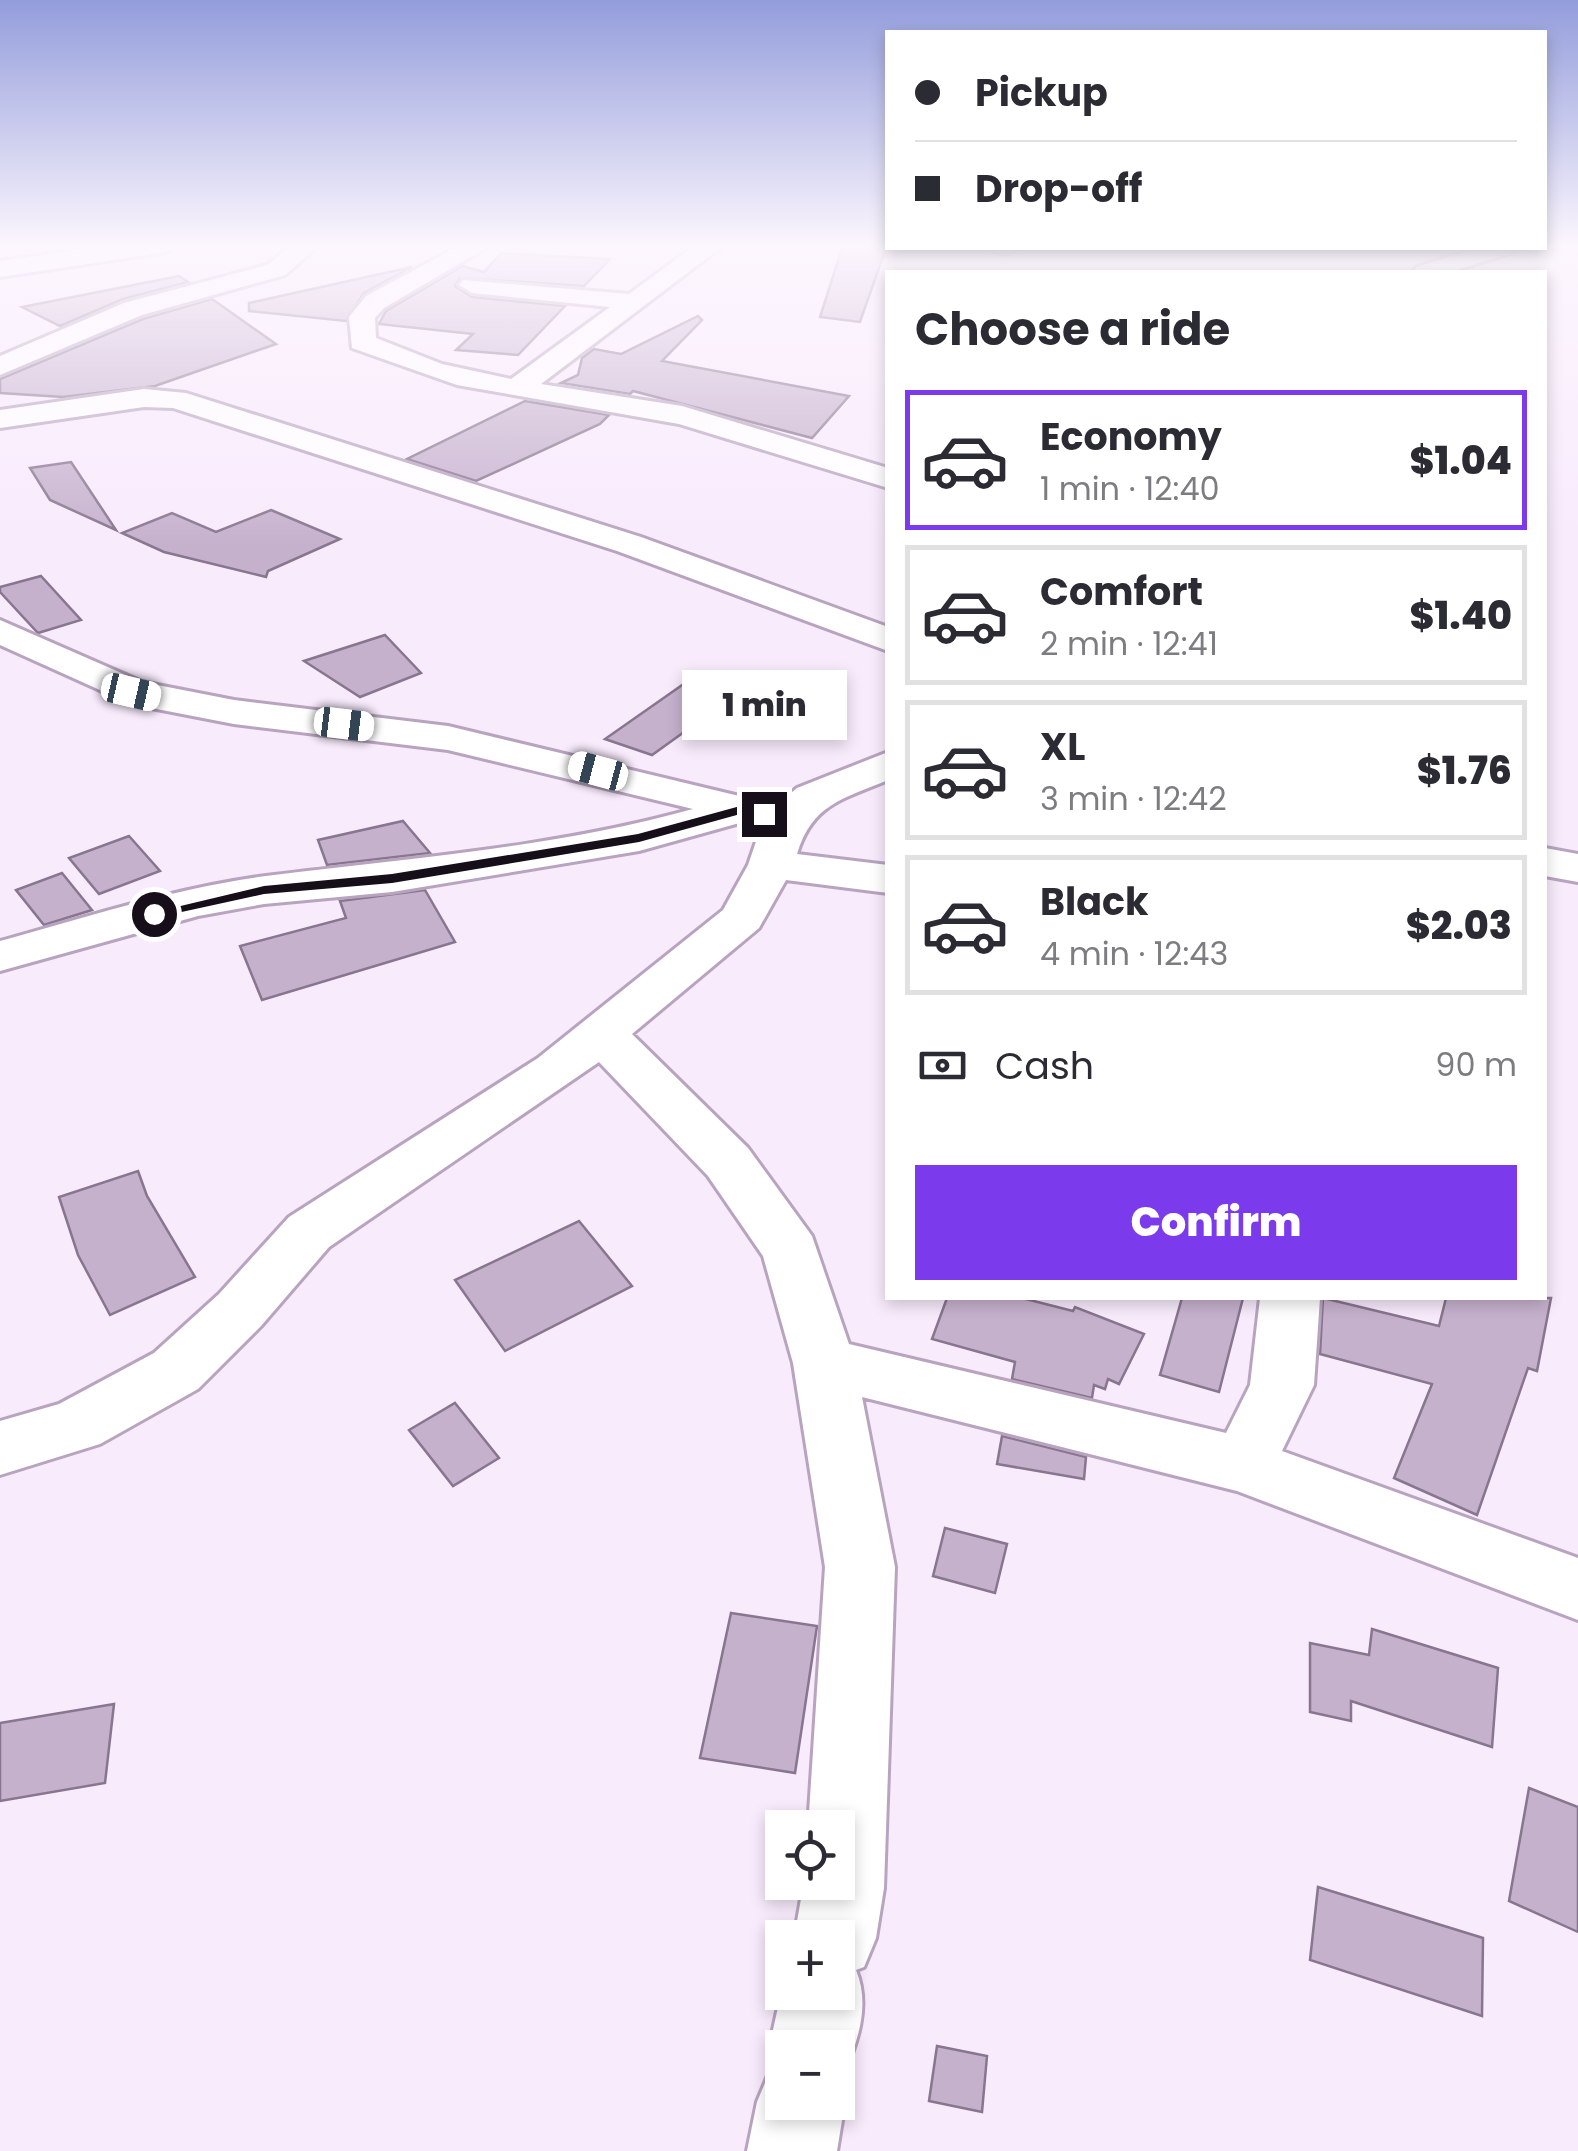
<!DOCTYPE html>
<meta charset="utf-8">
<style>
body{margin:0;font-family:Poppins,sans-serif;background:#f2f2f3;color:#2b2b33;height:100vh;display:flex;flex-direction:column;font-size:38px;white-space:nowrap}
*{box-sizing:border-box;margin:0}
p{font-size:32px;color:#7c7c81}
.icon{flex:none;width:55px;height:55px;fill:none;stroke:currentColor;stroke-width:2;stroke-linecap:round;stroke-linejoin:round}
.map{position:relative;flex:1;overflow:hidden}
.details{position:absolute;left:885px;top:270px;width:662px;height:1030px;display:flex;flex-direction:column;background:#fff;border-radius:0px;box-shadow:0 5px 15px #0003}
.details>*{flex:none}
.banner{position:absolute;left:885px;top:30px;width:662px;height:220px;border-radius:0px;box-shadow:0 5px 15px #0003;display:grid;align-content:center;height:220px;padding:0 30px;background:#fff}
.tools{position:absolute;left:765px;top:1810px;display:grid;gap:20px}
.tools a{display:grid;place-items:center;width:90px;height:90px;border-radius:0px;background:#fff;box-shadow:0 5px 15px #0003;font-size:50px}
.end{position:absolute;width:45px;height:45px;margin:-22px;border:12px solid #160e18;background:#fff;box-shadow:0 0 0 5px #fff}
.from{border-radius:50%}
.bubble{position:absolute;height:70px;border-radius:0px;background:#fff;box-shadow:0 5px 15px #0003;font-size:32px;font-weight:800;line-height:70px;text-align:center}
.car{position:absolute;width:30px;height:60px;margin:-30px -15px;border-radius:12px;box-shadow:0 0 8px 2px #0007;background:linear-gradient(#fff 24%,#345 0 40%,#fff 0 76%,#345 0 86%,#fff 0)}
.banner b{display:flex;align-items:center;gap:35px;height:95px;font-size:38px}
.banner b+b{border-top:2px solid #e1e1e2}
.banner i{width:25px;height:25px;background:#2b2b33}
ul{padding:0;list-style:none}
li{display:flex;align-items:center;gap:30px;height:140px;margin:0 20px 15px;padding:0 10px;border:5px solid #e1e1e2;border-radius:0px}
li div{flex:1}
li b{display:block;font-size:38px}
li em{font-style:normal;font-weight:800}
li.current{border-color:#7c3aed}
li>.icon{width:90px;height:90px;stroke-width:1.5}
h2{padding:0 30px;font-size:45px;line-height:120px}
.pay{display:flex;align-items:center;gap:25px;height:110px;padding:0 30px;font-size:38px}
.pay p{margin-inline-start:auto}
.primary-button{display:flex;gap:20px;margin-top:auto;padding:20px 30px}
.primary-button a{flex:1;height:115px;border-radius:0px;background:#7c3aed;color:#fff;font-size:40px;font-weight:800;line-height:115px;text-align:center}
.map>svg:first-child{display:block}
.building{fill:#c6b1cd;stroke:#88758f;stroke-width:2.5}
.lines{fill:none;stroke-linecap:round;stroke-linejoin:round}
.minor-casing{stroke:#b9a4c0;stroke-width:6}
.minor{fill:#fff;fill-rule:evenodd}
.route{fill:#160e18}
</style>
<div class="map">
<svg width="1578" height="2151" viewBox="0 0 1578 2151">
<rect width="100%" height="100%" fill="#f8ebfc"/>
<g class="building">
<path d="M843 245H887L860 322 820 317Z"/>
<path d="M501 253 610 259 584 286 460 278 455 286 472 297 565 306 518 355 456 350 473 334 379 324 386 311 463 266 484 272Z"/>
<path d="M412 267 364 293 346 321 249 311V303Z"/>
<path d="M179 276 188 282 123 299 60 326 22 307Z"/>
<path d="M212 299 276 344 155 386 63 397 0 393V379L143 319Z"/>
<path d="M698 316 702 320 662 361 849 396 812 438 633 391 630 394 561 383 578 375 582 358 594 349 621 354Z"/>
<path d="M525 401 609 415 600 424 476 481 407 459Z"/>
<path d="M71 462 116 530 50 500 30 468Z"/>
<path d="M271 510 340 539 268 571 266 577 164 552 122 533 172 513 216 532Z"/>
<path d="M41 576 81 620 38 633 0 592V587Z"/>
<path d="M385 635 421 673 360 697 304 661Z"/>
<path d="M698 674 744 689 652 755 605 739Z"/>
<path d="M403 821 430 853 327 865 318 840Z"/>
<path d="M129 836 160 871 99 894 69 858Z"/>
<path d="M62 873 92 910 44 925 16 890Z"/>
<path d="M425 890 455 942 262 1000 240 946 346 918 340 901Z"/>
<path d="M138 1171 147 1196 195 1277 110 1315 78 1255 59 1197Z"/>
<path d="M579 1221 632 1286 505 1351 455 1280Z"/>
<path d="M947 1298H1022L1073 1311 1075 1307 1144 1334 1119 1384 1108 1379 1105 1389 1094 1385 1092 1398 1012 1379 1015 1362 932 1339Z"/>
<path d="M1182 1298H1243L1219 1392 1160 1375Z"/>
<path d="M1323 1298 1439 1326 1446 1298H1551L1537 1371 1528 1368 1477 1515 1394 1478 1432 1384 1320 1354Z"/>
<path d="M455 1403 499 1458 453 1486 409 1430Z"/>
<path d="M1002 1436 1086 1457 1084 1479 997 1464Z"/>
<path d="M945 1528 1007 1544 995 1593 933 1576Z"/>
<path d="M731 1613 817 1626 795 1773 700 1758Z"/>
<path d="M1372 1629 1498 1668 1492 1747 1351 1701V1721L1310 1712V1643L1369 1655Z"/>
<path d="M114 1704 105 1783 0 1801V1723Z"/>
<path d="M1529 1788 1578 1807V1932L1509 1901Z"/>
<path d="M1318 1887 1483 1938 1482 2016 1310 1960Z"/>
<path d="M937 2046 987 2056 982 2112 929 2101Z"/>
</g>
<g class="lines">
<g class="minor-casing">
<g id="minor">
<path d="M114 245H178L166 252 0 277V261Z"/>
<path d="M292 245H319L285 275 142 315 0 375V356L124 303 267 265Z"/>
<path d="M461 245H491L384 308 375 318 376 338 442 364 511 379 610 307 472 293 459 285 463 280 629 294 696 245H724L541 384 682 406 888 468V488L679 424 457 385 352 348 349 317 366 296Z"/>
<path d="M988 248H1017L1005 255Z"/>
<path d="M1478 248H1514L1511 253 1450 272H1413L1417 267Z"/>
<path d="M144 389 186 393 641 537 888 627V651L617 551 173 408 144 407 0 428V410Z"/>
<path d="M0 620 142 682 234 700 448 726 777 805 797 788 888 752V780C843 799 812 804 797 854L888 865V893L786 880 759 928 632 1034 748 1148 812 1236 849 1344 1226 1433 1250 1385 1260 1298H1320L1314 1385 1282 1451 1578 1558V1620L1237 1491 862 1397 895 1567 884 1888 876 1938 864 1967 856 1970C871 2006 857 2044 842 2078L838 2080V2048H782V2102H838V2085L845 2102 837 2151H747L757 2102 770 2071 777 2068 769 2048 782 1989V1992H838V1938H794L804 1882H838V1828H808L825 1567 793 1363 763 1256 708 1176 599 1062 329 1247 261 1326 198 1389 100 1444 0 1475V1421L59 1404 154 1353 219 1294 289 1217 538 1058 723 910 748 865 761 827 743 822 639 851 392 892 264 904 198 916 0 971V941C87 917 175 888 266 876 408 858 553 848 693 809L448 750 234 724 131 704 0 645Z"/>
<path d="M1545 848 1578 854V882L1545 876Z"/>
</g>
</g>
<use href="#minor" class="minor"/>
</g>
<linearGradient id="sky" x2="0" y2="1"><stop stop-color="#939ddb"/><stop offset="0.45" stop-color="#fcf6fe"/><stop offset="1" stop-color="#fcf6fe" stop-opacity="0"/></linearGradient>
<rect width="1578" height="546" fill="url(#sky)"/>
<path class="route" d="M744 805 771 814 764 819 744 813 639 842 392 883 264 894 154 918 147 914 264 886 392 874 638 834Z"/>
</svg>
<div class="tools">
<a><svg class="icon" aria-label="locate" viewBox="0 0 24 24"><circle cx="12" cy="12" r="6"/><path d="M12 2v4M12 18v4M2 12h4M18 12h4"/></svg></a>
<a>+</a>
<a>−</a>
</div>
<i class="end from" style="left:154px;top:914px"></i>
<i class="end" style="left:764px;top:814px"></i>
<div class="bubble" style="left:682px;top:670px;width:165px">1 min</div>
<i class="car" style="left:131px;top:692px;rotate:103deg"></i>
<i class="car" style="left:344px;top:724px;rotate:97deg"></i>
<i class="car" style="left:598px;top:771px;rotate:285deg"></i>
<div class="banner">
<b><i class="from"></i>Pickup</b>
<b><i></i>Drop-off</b>
</div>
<section class="details">
<h2>Choose a ride</h2>
<ul>
<li class="current"><svg class="icon" aria-label="car" viewBox="0 0 24 24"><path d="M5 17H2v-5l4-1 3-4h7l3 4 3 1v5h-3M9 17h6M6 11h13"/><circle cx="7" cy="17" r="2"/><circle cx="17" cy="17" r="2"/></svg><div><b>Economy</b><p>1 min · 12:40</p></div><em>$1.04</em></li>
<li><svg class="icon" aria-label="car" viewBox="0 0 24 24"><path d="M5 17H2v-5l4-1 3-4h7l3 4 3 1v5h-3M9 17h6M6 11h13"/><circle cx="7" cy="17" r="2"/><circle cx="17" cy="17" r="2"/></svg><div><b>Comfort</b><p>2 min · 12:41</p></div><em>$1.40</em></li>
<li><svg class="icon" aria-label="car" viewBox="0 0 24 24"><path d="M5 17H2v-5l4-1 3-4h7l3 4 3 1v5h-3M9 17h6M6 11h13"/><circle cx="7" cy="17" r="2"/><circle cx="17" cy="17" r="2"/></svg><div><b>XL</b><p>3 min · 12:42</p></div><em>$1.76</em></li>
<li><svg class="icon" aria-label="car" viewBox="0 0 24 24"><path d="M5 17H2v-5l4-1 3-4h7l3 4 3 1v5h-3M9 17h6M6 11h13"/><circle cx="7" cy="17" r="2"/><circle cx="17" cy="17" r="2"/></svg><div><b>Black</b><p>4 min · 12:43</p></div><em>$2.03</em></li>
</ul>
<div class="pay"><svg class="icon" aria-label="cash" viewBox="0 0 24 24"><path d="M3 7h18v10H3z"/><circle cx="12" cy="12" r="2"/></svg>Cash<p>90 m</p></div>
<div class="primary-button"><a>Confirm</a></div>
</section>
</div>
